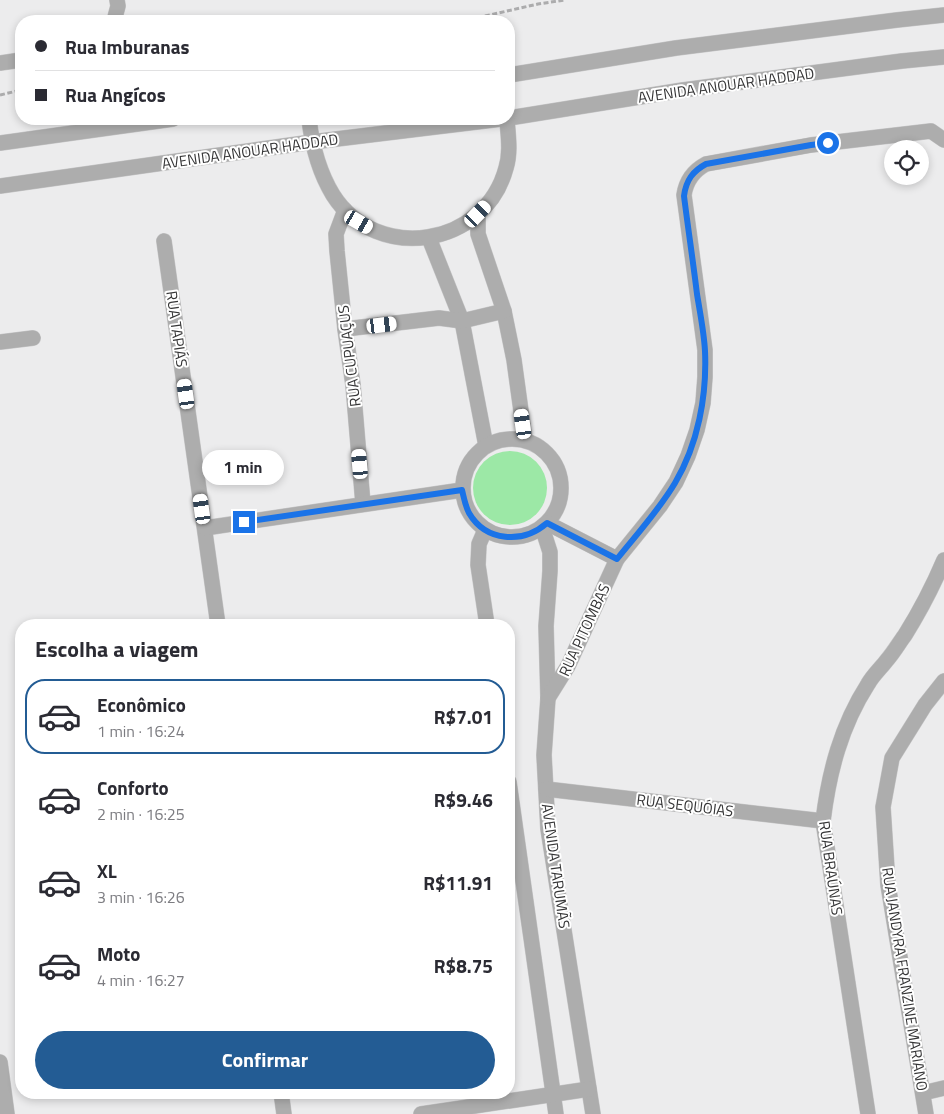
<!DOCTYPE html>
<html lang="pt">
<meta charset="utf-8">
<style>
body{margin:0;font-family:"Titillium Web",sans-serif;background:#f2f2f3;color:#2b2b33;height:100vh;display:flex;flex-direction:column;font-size:19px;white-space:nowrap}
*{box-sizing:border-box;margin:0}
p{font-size:16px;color:#7c7c81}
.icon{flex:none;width:28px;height:28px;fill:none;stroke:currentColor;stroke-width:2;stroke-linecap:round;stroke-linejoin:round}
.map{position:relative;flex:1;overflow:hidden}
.side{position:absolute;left:15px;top:619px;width:500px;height:480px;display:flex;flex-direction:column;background:#fff;border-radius:20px;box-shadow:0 2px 8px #0003}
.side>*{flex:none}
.guide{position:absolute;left:15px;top:15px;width:500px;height:110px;border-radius:20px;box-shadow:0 2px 8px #0003;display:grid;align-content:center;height:110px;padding:0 20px;background:#fff}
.fabs{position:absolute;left:884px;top:140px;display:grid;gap:10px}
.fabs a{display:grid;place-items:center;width:45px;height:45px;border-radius:50%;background:#fff;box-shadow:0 2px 8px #0003;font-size:25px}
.end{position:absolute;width:22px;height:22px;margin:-11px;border:6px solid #1a73e8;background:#fff;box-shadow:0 0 0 2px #fff}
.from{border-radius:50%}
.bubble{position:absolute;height:35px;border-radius:18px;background:#fff;box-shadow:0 2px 8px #0003;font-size:16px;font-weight:700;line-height:35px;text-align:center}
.car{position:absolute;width:15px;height:30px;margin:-15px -8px;border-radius:6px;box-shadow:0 0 4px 1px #0007;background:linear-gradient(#fff 24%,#345 0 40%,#fff 0 76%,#345 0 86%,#fff 0)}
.guide b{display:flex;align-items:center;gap:18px;height:48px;font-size:19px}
.guide b+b{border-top:1px solid #e1e1e2}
.guide i{width:12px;height:12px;background:#2b2b33}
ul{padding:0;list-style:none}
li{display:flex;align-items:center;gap:15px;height:75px;margin:0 10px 8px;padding:0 10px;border:2px solid transparent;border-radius:20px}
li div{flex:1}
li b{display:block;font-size:19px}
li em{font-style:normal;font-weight:700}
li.selected{border-color:#235c94}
li>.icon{width:45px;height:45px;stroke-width:1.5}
h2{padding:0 20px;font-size:22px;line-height:60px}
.cta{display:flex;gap:10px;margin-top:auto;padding:10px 20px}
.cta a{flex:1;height:58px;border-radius:30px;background:#235c94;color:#fff;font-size:20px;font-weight:700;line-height:58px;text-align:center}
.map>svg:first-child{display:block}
.green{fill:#9ce8a6}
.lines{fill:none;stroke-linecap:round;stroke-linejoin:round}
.minor-casing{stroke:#c7c7c8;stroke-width:16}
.path{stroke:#acacad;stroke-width:3;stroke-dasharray:5 2.5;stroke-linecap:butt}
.minor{stroke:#adadad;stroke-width:15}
.route{stroke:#1a73e8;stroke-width:6}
.labels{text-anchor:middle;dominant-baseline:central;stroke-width:4;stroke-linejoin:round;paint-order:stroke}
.street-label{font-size:15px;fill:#353536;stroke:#fff}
</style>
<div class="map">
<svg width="944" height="1114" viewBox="0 0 944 1114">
<rect width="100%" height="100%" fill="#ececed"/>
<circle class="green" cx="510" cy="488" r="37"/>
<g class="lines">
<g class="minor-casing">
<g id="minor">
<path d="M114 21 118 6 117 0"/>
<path d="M0 63 21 60"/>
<path d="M509 75 676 48 897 20 944 15"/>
<path d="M509 118 683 90 902 61 944 57"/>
<path d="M309 119C312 145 319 172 333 195 377 264 485 247 506 168 511 152 508 135 507 119"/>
<path d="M0 143 173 119"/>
<path d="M0 186 312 142 501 119"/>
<path d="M345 210 336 234 337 251 345 329 353 385 363 504"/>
<path d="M478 214V234L504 311 514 360 525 440"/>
<path d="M429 238 462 321 486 446"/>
<path d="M164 241 218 625"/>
<path d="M345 329 439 318 462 321 504 311"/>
<path d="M0 342 33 338"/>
<circle cx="512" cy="488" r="49"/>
<path d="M547 523 617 559"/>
<path d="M542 527 550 552V571L546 626 548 698 544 755 548 829 593 1114"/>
<path d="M205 528 462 490"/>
<path d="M485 530 479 544 478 565 487 625"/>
<path d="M548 698 568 666 617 559 660 506 676 482 688 456 697 430 703 403 705 377V350L684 195C686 181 693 171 706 164L811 145 931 131 944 140"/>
<path d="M509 782 556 1114"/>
<path d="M546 789 823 821"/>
<path d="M0 1062 7 1114"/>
<path d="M281 1092 284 1114"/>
<path d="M923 1093 944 1088"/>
<path d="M421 1114 589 1089"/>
<path d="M868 1114 823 821C829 772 841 726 868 684 873 675 881 668 887 660 894 652 899 643 905 635 920 611 933 586 944 560"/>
<path d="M926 1114 888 885 883 807 892 758 925 705 944 681"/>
</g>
</g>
<g class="path">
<path d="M463 21 538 4 565 0"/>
<path d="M0 95 21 90"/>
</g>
<use href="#minor" class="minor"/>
</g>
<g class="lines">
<path class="route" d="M244 522 462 490C464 498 465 505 469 513 486 542 523 544 547 523L617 559C637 534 659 510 675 483 698 444 707 396 705 351 704 332 700 313 697 294 693 261 688 228 684 196 686 180 693 171 706 164L811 145 828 143"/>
</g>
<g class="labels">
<g class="street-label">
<text transform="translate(726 85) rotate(-8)">AVENIDA ANOUAR HADDAD</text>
<text transform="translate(250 151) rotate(-8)">AVENIDA ANOUAR HADDAD</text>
<text transform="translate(177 329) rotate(82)">RUA TAPIÁS</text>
<text transform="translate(349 356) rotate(-97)">RUA CUPUAÇUS</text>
<text transform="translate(584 630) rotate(-65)">RUA PITOMBAS</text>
<text transform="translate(685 805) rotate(7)">RUA SEQUÓIAS</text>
<text transform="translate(556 866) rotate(82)">AVENIDA TARUMÃS</text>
<text transform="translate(831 868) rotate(82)">RUA BRAÚNAS</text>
<text transform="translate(905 979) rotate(81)">RUA JANDYRA FRANZINE MARIANO</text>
</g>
</g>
</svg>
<div class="fabs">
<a><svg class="icon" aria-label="locate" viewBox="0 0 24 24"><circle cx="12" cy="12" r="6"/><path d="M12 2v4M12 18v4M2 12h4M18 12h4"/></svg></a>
</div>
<i class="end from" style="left:828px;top:143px"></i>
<i class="end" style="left:244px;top:522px"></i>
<div class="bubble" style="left:202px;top:450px;width:82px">1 min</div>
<i class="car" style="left:478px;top:214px;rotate:44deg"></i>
<i class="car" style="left:359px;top:222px;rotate:120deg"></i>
<i class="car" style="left:382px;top:325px;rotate:83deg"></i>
<i class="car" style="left:186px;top:394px;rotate:352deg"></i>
<i class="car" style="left:523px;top:424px;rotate:352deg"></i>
<i class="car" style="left:360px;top:464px;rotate:355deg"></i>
<i class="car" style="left:202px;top:509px;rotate:352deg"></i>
<div class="guide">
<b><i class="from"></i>Rua Imburanas</b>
<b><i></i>Rua Angícos</b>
</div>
<section class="side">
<h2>Escolha a viagem</h2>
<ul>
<li class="selected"><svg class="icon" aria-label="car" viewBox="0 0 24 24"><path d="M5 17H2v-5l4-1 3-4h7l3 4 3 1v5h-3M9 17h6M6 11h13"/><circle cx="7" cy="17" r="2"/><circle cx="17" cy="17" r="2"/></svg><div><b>Econômico</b><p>1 min · 16:24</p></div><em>R$7.01</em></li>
<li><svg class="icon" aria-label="car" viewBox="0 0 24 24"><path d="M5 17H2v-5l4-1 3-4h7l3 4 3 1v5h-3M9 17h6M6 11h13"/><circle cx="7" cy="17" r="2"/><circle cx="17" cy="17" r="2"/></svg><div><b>Conforto</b><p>2 min · 16:25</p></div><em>R$9.46</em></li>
<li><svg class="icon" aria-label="car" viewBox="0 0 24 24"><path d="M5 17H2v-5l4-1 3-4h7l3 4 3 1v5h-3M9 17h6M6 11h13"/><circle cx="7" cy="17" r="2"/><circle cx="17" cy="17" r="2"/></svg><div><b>XL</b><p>3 min · 16:26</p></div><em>R$11.91</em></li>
<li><svg class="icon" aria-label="car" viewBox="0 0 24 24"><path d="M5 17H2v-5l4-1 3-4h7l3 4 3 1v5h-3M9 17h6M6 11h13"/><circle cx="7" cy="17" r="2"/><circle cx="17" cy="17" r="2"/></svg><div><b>Moto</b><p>4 min · 16:27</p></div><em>R$8.75</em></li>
</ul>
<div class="cta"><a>Confirmar</a></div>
</section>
</div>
